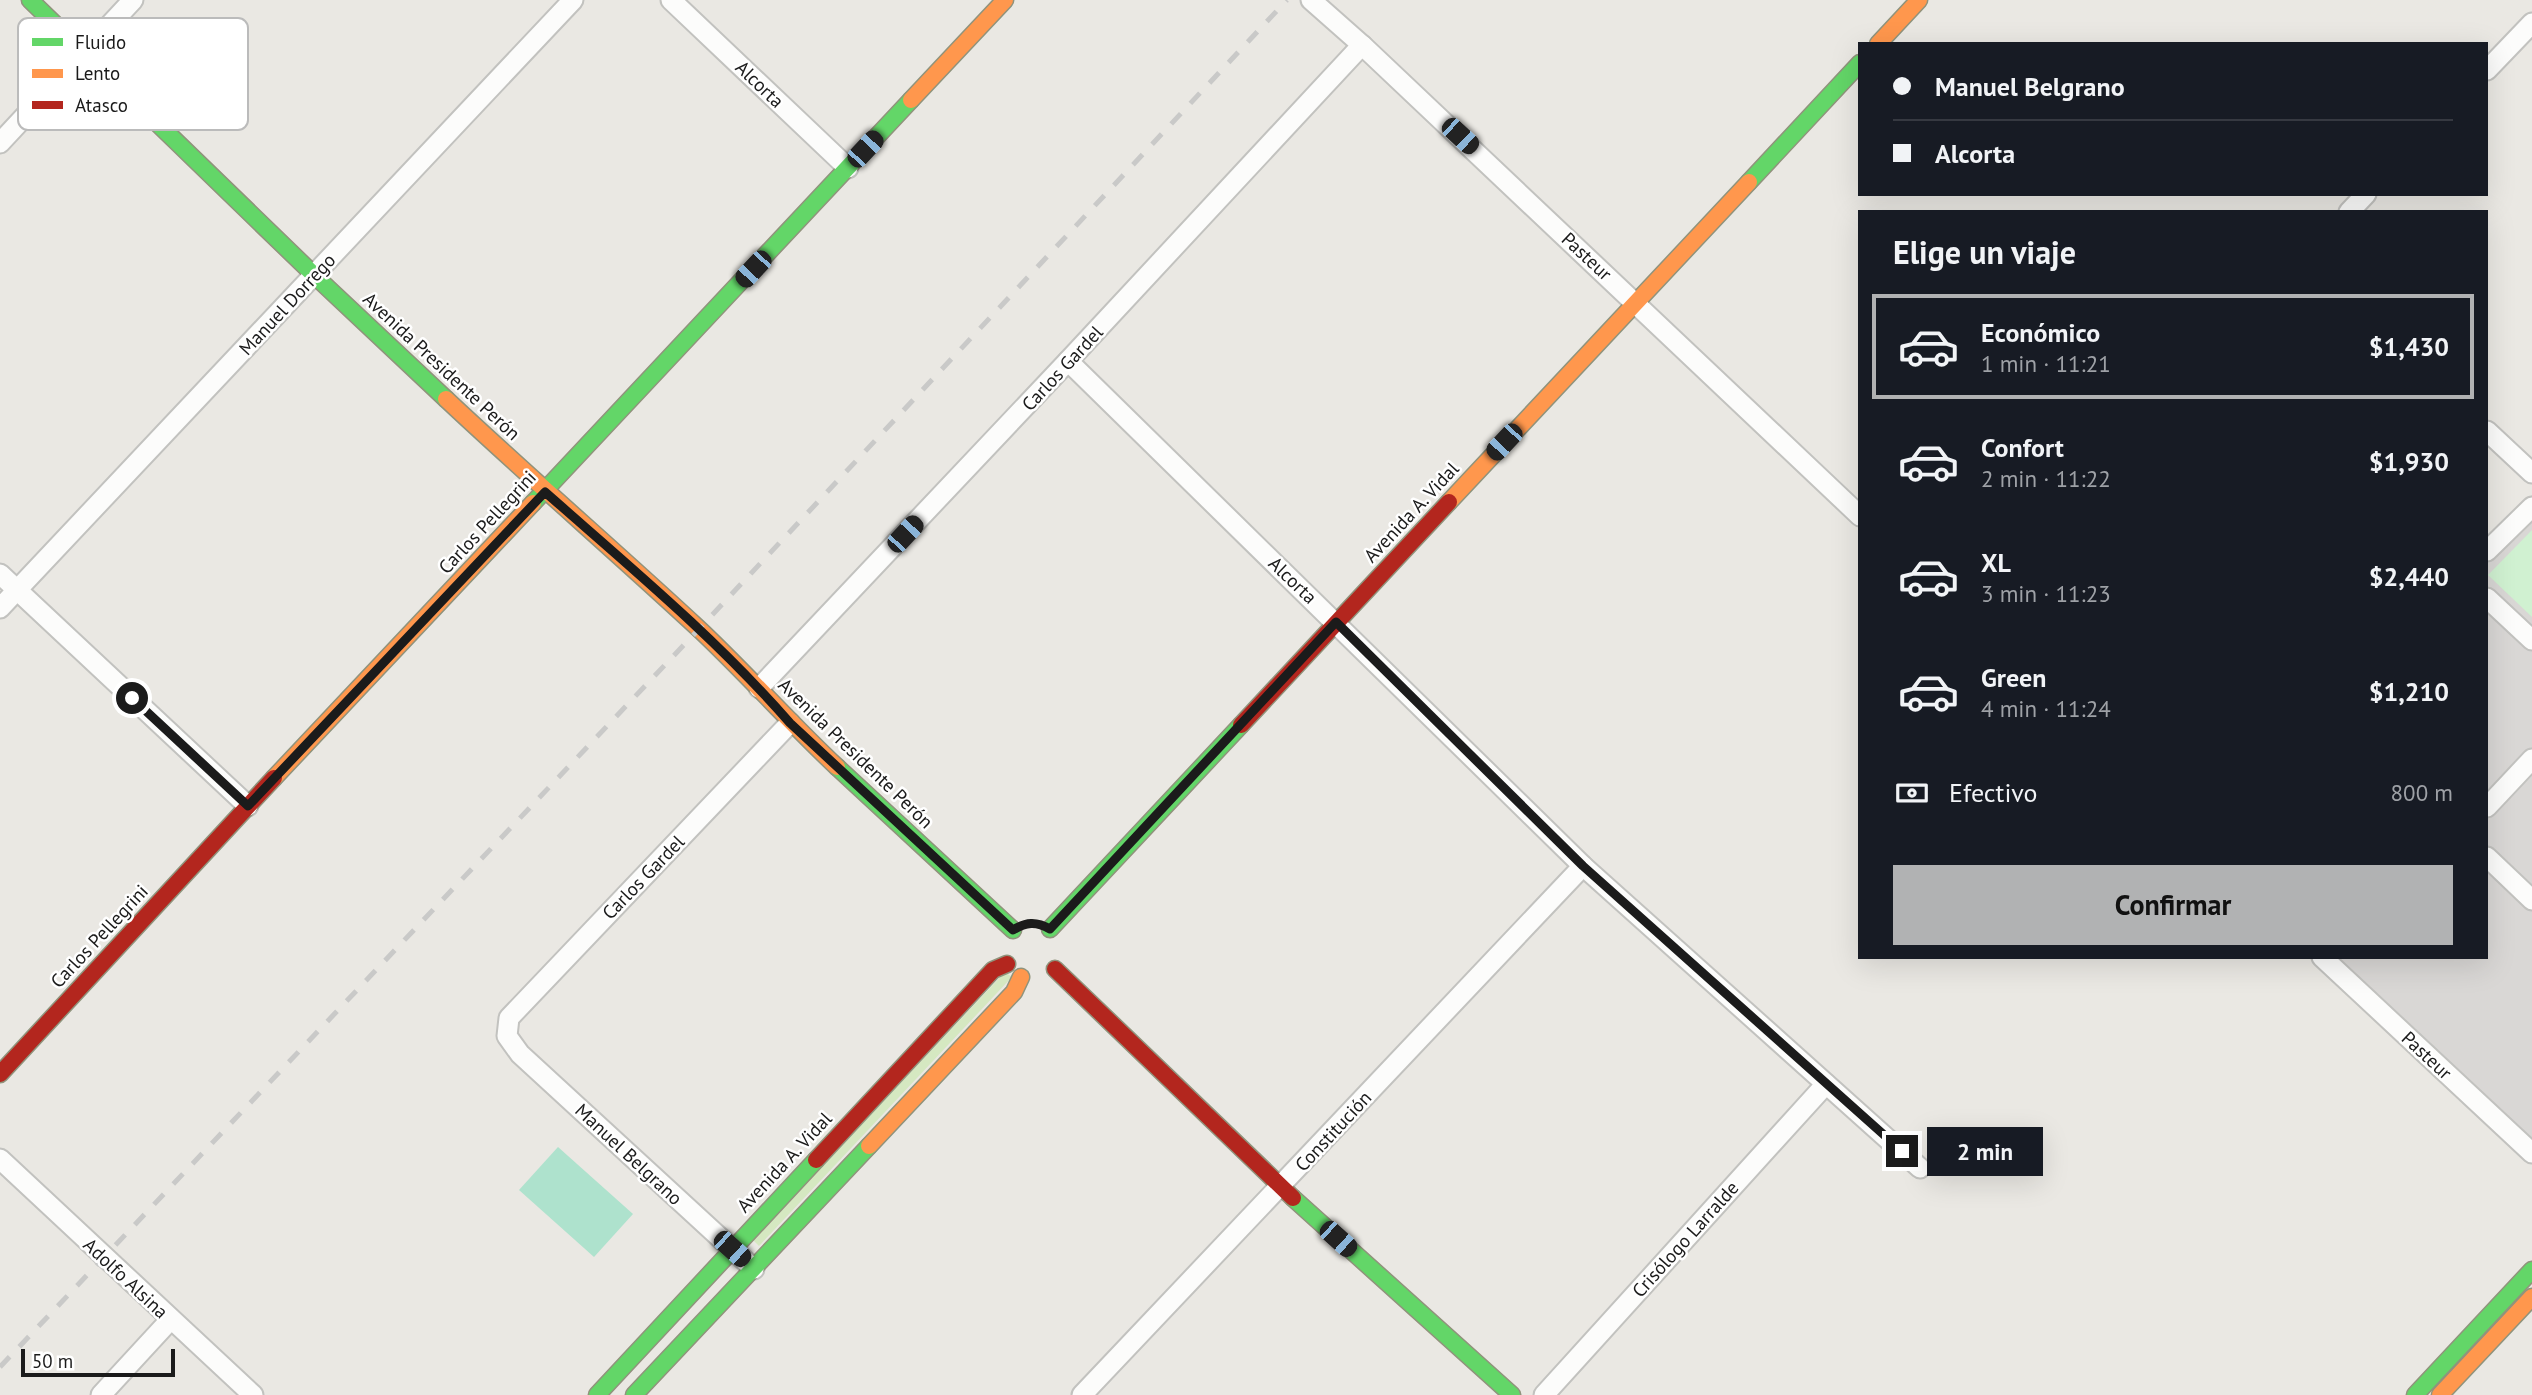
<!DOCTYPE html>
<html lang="es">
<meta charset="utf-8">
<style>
body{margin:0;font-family:"PT Sans",sans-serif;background:#242831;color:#f1f3f6;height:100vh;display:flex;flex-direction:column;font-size:26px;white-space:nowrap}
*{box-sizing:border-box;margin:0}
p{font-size:23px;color:#9ea1a6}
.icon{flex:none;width:38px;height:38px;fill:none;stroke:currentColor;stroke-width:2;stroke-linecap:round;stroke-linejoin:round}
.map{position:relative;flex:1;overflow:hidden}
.drawer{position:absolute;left:1858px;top:210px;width:630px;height:749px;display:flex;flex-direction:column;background:#171b24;border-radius:0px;box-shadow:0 7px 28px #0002}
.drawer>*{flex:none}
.banner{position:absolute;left:1858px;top:42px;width:630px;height:154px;border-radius:0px;box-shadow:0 7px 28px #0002;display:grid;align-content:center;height:154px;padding:0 35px;background:#171b24}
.scale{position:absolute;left:21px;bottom:18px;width:154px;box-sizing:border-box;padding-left:7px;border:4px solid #1b1b1b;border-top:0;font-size:19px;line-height:24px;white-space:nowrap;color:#1b1b1b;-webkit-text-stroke:5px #fff;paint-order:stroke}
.end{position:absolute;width:32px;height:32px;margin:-16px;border:9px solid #1b1b1b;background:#fff;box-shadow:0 0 0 4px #fff}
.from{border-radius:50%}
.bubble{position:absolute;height:49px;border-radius:0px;background:#171b24;box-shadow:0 7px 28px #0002;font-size:23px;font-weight:700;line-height:49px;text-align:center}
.car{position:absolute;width:21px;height:42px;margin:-21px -10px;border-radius:9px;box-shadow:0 0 5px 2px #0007;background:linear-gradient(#222 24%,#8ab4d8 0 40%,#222 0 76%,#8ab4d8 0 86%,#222 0)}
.banner b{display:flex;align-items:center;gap:24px;height:66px;font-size:26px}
.banner b+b{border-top:2px solid #363941}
.banner i{width:18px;height:18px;background:#f1f3f6}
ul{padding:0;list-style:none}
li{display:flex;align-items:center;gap:21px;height:105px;margin:0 14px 10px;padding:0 21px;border:4px solid transparent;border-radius:0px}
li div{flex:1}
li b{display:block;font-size:26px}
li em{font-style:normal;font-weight:700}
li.current{border-color:#b1b2b3}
li>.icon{width:63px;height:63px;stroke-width:1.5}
h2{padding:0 35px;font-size:32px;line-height:84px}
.pay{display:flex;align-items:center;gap:18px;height:77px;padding:0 35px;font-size:26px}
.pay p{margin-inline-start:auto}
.cta{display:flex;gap:14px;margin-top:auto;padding:14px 35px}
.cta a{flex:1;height:80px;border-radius:0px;background:#b1b2b3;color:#111;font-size:28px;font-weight:700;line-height:80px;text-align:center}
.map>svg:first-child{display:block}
.residential{fill:#d9d7d5}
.grass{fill:#d5e8c1}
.park{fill:#d0f1d1}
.pitch{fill:#aee2cd}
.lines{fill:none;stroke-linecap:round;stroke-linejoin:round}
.street-casing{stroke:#c2c2bf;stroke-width:23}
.fast-casing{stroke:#90937c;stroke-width:19}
.slow-casing{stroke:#90937c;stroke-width:19}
.jam-casing{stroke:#90937c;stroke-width:19}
.street{stroke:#fcfcfb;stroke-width:19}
.fast{stroke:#63d668;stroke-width:16}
.slow{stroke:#ff974d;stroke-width:16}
.jam{stroke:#b3261e;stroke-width:16}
.rail{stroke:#c9c9c8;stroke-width:5;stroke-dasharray:14 14;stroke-linecap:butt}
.route{stroke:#1b1b1b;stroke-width:9}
.labels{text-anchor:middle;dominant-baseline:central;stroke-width:5;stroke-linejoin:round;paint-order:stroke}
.street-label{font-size:19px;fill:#1b1b1b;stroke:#fff}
.key{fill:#fff;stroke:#bbb;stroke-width:2}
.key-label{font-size:19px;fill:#1b1b1b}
</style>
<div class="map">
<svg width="2532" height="1395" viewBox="0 0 2532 1395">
<rect width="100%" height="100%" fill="#eae8e3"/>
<path class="residential" d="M2532 495V1152L2324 957H2487V542Z"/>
<path class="grass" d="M1005 972 1012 977 759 1246 753 1240Z"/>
<path class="park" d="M2532 530V617L2488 575Z"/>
<path class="pitch" d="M558 1147 633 1214 594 1257 519 1190Z"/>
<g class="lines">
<g class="street-casing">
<g id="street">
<path d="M671 0 848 168"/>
<path d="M1311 0 1362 45 1860 516"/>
<path d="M2487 70 2532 23"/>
<path d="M0 143 133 0"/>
<path d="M2349 212 2366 194"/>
<path d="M1068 361 1583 866 1920 1168"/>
<path d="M2487 431 2532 473"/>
<path d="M2487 551 2532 507"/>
<path d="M0 574 248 806"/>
<path d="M2487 598 2532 640"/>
<path d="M0 608 573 0"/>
<path d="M759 688 1068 361 1362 45"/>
<path d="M2487 807 2532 759"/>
<path d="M2487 857 2532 900"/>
<path d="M2322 957 2532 1153"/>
<path d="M0 1159 253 1395"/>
<path d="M754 1269 520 1054 507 1036 509 1018 790 723"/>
<path d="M101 1395 171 1319"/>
<path d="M1082 1395 1583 866"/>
<path d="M1544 1395 1826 1084"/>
</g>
</g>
<g class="fast-casing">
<g id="fast">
<path d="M30 0 314 275 446 399"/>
<path d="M1749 182 1860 63"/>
<path d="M533 503 911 100"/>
<path d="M837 767 1013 930"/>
<path d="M1050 929 1241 725"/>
<path d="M1293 1198 1512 1395"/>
<path d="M597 1395 816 1160"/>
<path d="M634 1395 869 1146"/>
<path d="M2415 1395 2532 1270"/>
</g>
</g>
<g class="slow-casing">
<g id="slow">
<path d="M1878 44 1919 0"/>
<path d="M911 100 1005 0"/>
<path d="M446 399C529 477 615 551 698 628 746 673 789 722 837 767"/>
<path d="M1449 502 1749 182"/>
<path d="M274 778 533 503"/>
<path d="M869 1146 1014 992 1021 977"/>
<path d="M2440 1395 2532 1297"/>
</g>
</g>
<g class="jam-casing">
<g id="jam">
<path d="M1241 725 1449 502"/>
<path d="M1055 969 1293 1198"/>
<path d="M0 1074 274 778"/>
<path d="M816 1160 993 970 1007 964"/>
</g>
</g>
<use href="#street" class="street"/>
<use href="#fast" class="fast"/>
<use href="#slow" class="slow"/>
<use href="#jam" class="jam"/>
<path class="rail" d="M0 1367 699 629 1287 0"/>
</g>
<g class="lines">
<path class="route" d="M132 698 248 806 545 492C629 566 716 638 790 723L1013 930C1026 922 1036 921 1050 929L1336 622 1583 866 1902 1151"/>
</g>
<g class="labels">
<g class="street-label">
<text transform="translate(760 84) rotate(44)">Alcorta</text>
<text transform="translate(1587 256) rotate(43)">Pasteur</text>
<text transform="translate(287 304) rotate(-47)">Manuel Dorrego</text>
<text transform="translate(442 366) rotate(43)">Avenida Presidente Perón</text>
<text transform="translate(1062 368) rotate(-47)">Carlos Gardel</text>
<text transform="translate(1411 512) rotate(-47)">Avenida A. Vidal</text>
<text transform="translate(487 522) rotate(-47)">Carlos Pellegrini</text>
<text transform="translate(1293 580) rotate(44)">Alcorta</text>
<text transform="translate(856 753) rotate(44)">Avenida Presidente Perón</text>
<text transform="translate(643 877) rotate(-46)">Carlos Gardel</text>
<text transform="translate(99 936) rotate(-47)">Carlos Pellegrini</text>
<text transform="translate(2427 1055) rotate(43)">Pasteur</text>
<text transform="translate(1333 1131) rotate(-47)">Constitución</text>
<text transform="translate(629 1154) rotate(43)">Manuel Belgrano</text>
<text transform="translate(784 1162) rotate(-47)">Avenida A. Vidal</text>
<text transform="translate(1685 1239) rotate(-48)">Crisólogo Larralde</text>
<text transform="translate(126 1278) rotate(43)">Adolfo Alsina</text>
</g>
</g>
<rect x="18" y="18" width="230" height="112" rx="10" class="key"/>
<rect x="32" y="38" width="31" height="8" fill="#63d668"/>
<rect x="32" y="69" width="31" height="9" fill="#ff974d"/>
<rect x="32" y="101" width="31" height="8" fill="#b3261e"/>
<g class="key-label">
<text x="75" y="49">Fluido</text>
<text x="75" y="80">Lento</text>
<text x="75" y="112">Atasco</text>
</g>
</svg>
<div class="scale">50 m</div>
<i class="end from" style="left:132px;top:698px"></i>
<i class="end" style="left:1902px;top:1151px"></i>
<div class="bubble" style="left:1927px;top:1127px;width:116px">2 min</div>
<i class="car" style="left:1460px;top:136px;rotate:133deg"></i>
<i class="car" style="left:865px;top:149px;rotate:43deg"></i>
<i class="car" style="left:753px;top:269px;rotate:223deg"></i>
<i class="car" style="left:1504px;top:442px;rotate:223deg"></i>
<i class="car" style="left:905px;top:534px;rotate:43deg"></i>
<i class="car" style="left:1338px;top:1239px;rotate:132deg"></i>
<i class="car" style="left:732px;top:1249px;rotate:132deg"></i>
<div class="banner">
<b><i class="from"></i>Manuel Belgrano</b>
<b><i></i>Alcorta</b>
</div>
<section class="drawer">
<h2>Elige un viaje</h2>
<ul>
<li class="current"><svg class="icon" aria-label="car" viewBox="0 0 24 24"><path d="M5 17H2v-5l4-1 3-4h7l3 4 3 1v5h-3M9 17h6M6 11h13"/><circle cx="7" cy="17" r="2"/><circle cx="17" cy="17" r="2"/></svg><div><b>Económico</b><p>1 min · 11:21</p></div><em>$1,430</em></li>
<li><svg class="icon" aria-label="car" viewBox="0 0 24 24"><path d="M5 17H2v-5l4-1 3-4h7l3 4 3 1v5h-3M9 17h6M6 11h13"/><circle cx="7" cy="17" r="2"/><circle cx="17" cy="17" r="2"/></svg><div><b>Confort</b><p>2 min · 11:22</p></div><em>$1,930</em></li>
<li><svg class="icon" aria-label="car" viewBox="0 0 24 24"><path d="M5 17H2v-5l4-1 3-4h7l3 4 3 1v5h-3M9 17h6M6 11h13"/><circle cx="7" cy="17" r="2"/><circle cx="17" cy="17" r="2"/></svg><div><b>XL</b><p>3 min · 11:23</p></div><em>$2,440</em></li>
<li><svg class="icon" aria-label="car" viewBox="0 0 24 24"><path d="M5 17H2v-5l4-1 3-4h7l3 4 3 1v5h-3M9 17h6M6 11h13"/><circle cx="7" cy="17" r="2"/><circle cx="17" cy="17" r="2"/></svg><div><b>Green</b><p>4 min · 11:24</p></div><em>$1,210</em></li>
</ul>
<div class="pay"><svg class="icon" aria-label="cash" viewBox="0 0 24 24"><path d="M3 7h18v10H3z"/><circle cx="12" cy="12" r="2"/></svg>Efectivo<p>800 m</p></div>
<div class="cta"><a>Confirmar</a></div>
</section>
</div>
